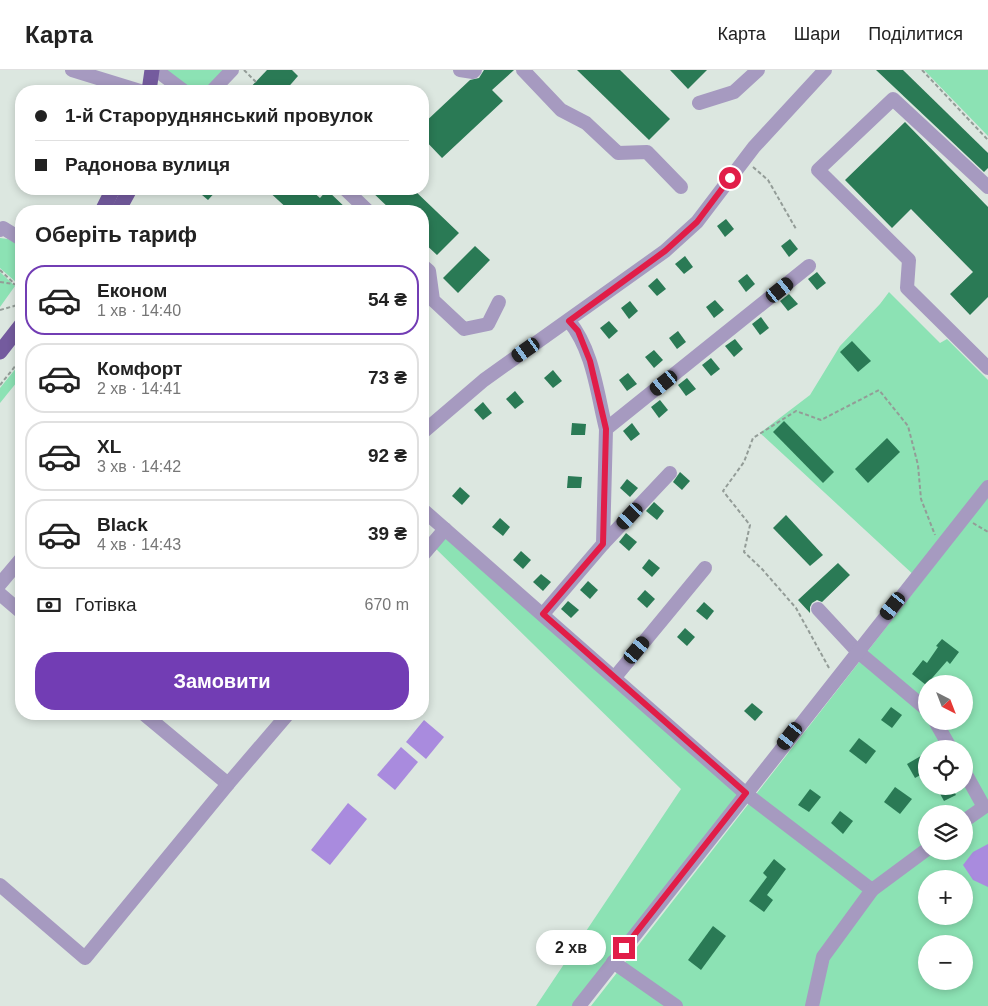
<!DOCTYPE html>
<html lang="uk">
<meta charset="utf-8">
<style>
body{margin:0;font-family:Arial,sans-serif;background:#f6f6f6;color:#222;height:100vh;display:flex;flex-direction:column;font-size:19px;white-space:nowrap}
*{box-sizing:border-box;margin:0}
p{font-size:16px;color:#767676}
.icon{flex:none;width:28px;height:28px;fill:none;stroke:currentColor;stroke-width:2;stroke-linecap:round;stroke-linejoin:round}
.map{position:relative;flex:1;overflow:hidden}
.sheet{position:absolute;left:15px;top:135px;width:414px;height:515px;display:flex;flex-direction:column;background:#fff;border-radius:20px;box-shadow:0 2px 8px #0003}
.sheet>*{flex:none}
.hud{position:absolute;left:15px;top:15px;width:414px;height:110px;border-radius:20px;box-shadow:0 2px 8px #0003;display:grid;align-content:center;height:110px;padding:0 20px;background:#fff}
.needle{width:32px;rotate:138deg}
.controls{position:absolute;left:918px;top:605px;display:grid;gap:10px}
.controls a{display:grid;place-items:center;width:55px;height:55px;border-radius:50%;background:#fff;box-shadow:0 2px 8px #0003;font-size:25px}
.end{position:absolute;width:22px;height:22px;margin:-11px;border:6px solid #e11d48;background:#fff;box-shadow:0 0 0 2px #fff}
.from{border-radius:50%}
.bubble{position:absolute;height:35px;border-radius:18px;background:#fff;box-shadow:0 2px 8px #0003;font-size:16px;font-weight:600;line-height:35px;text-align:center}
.car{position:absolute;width:15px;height:30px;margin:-15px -8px;border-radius:6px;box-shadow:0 0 4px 1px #0007;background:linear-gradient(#222 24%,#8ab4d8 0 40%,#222 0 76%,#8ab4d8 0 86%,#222 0)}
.hud b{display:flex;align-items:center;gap:18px;height:48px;font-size:19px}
.hud b+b{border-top:1px solid #e0e0e0}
.hud i{width:12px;height:12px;background:#222}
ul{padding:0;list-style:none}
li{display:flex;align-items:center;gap:15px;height:70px;margin:0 10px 8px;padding:0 10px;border:2px solid #e0e0e0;border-radius:20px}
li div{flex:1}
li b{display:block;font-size:19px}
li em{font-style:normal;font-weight:600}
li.active{border-color:#723db4}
li>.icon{width:45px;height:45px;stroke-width:1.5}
h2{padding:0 20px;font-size:22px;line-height:60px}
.pay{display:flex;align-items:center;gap:12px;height:55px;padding:0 20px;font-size:19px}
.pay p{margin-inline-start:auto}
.cta{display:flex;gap:10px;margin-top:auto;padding:10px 20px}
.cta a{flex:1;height:58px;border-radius:20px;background:#723db4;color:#fff;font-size:20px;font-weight:600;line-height:58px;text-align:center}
header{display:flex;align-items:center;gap:30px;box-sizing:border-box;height:70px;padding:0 25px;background:#fff;border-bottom:1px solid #e0e0e0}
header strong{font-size:24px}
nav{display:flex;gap:28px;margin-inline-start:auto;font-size:18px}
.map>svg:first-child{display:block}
.green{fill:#8ce2b4;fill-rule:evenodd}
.water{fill:#a98bde}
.building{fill:#2a7a55}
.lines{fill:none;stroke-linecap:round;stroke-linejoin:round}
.path{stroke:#939c97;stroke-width:2;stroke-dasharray:4 2.5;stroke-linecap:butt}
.minor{stroke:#a69ac0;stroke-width:14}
.major{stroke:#745b9e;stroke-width:15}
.route{stroke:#e11d48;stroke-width:6}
</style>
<header>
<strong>Карта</strong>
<nav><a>Карта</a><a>Шари</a><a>Поділитися</a></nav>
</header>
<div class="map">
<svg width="988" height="936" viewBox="0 0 988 936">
<rect width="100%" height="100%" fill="#dce7e0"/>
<g class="green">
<path d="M165 0H232L212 21H184Z"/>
<path d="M924 0H988V66Z"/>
<path d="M0 168 8 169 21 176V207L17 213 0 198Z"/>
<path d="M0 202 15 216 0 237Z"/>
<path d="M889 222 940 273 947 269 988 310V418L916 507 760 363 810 325 840 276 880 234Z"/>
<path d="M21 292V307L0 333V318Z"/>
<path d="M988 425V936H591L969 451ZM926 614H964V651H926ZM926 679H964V716H926ZM926 744H964V781H926ZM926 809H964V846H926ZM926 874H964V911H926Z"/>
<path d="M445 459 745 723 579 936H536L681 719 432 475Z"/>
</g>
<g class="water">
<path d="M424 650 444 667 426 689 406 672Z"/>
<path d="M401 677 418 692 395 720 377 705Z"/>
<path d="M348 733 367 749 330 795 311 780Z"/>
<path d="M988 774V817L973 810 963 795 973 782Z"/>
</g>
<g class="building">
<path d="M267 0H292L298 6 285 21H247Z"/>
<path d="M484 0H514L492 20 503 31 442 88 422 67V55L470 10 479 8Z"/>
<path d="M577 0H620L670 49 649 70Z"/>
<path d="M670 0H707L688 19Z"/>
<path d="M876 0H903L988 83V98L984 102Z"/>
<path d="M905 52 988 137V227L970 245 950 224 973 202 911 139 892 158 845 110Z"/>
<path d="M195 119H218L208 130Z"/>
<path d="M266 119H310L320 128 327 120 349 141H290Z"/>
<path d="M369 119H413L459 163 437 185 422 171V141H392Z"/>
<path d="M726 149 734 159 725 167 717 156Z"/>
<path d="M790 169 798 179 789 187 781 176Z"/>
<path d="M475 176 490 190 458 223 443 208Z"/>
<path d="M685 186 693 197 684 204 675 194Z"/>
<path d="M817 202 826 213 817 220 808 209Z"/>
<path d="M747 204 755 214 746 222 738 211Z"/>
<path d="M657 208 666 219 657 226 648 216Z"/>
<path d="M789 224 798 234 788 241 780 231Z"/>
<path d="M715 230 724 240 714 248 706 237Z"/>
<path d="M630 231 638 241 629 249 621 238Z"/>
<path d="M761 247 769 258 760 265 752 254Z"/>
<path d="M609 251 618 261 609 269 600 258Z"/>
<path d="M678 261 686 272 677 279 669 268Z"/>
<path d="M735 269 743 279 734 287 725 276Z"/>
<path d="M852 271 871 291 858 302 840 282Z"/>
<path d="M654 280 663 290 654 298 645 287Z"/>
<path d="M711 288 720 299 711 306 702 295Z"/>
<path d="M553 300 562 311 553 318 544 308Z"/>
<path d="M628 303 637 314 627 321 619 310Z"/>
<path d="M687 308 696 319 686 326 678 315Z"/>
<path d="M515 321 524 332 515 339 506 329Z"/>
<path d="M660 330 668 340 659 348 651 337Z"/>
<path d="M483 332 492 343 483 350 474 340Z"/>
<path d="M784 351 834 402 823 413 773 362Z"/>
<path d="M572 353 586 354 585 365H571Z"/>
<path d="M632 353 640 364 631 371 623 361Z"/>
<path d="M887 368 900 382 868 413 855 399Z"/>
<path d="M680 402 690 411 682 420 673 412Z"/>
<path d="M568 406 582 407 581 418H567Z"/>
<path d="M627 409 638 418 630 427 620 418Z"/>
<path d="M460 417 470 426 462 435 452 426Z"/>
<path d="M654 432 664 441 657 450 646 441Z"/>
<path d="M786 445 823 485 810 496 773 458Z"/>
<path d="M500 448 510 457 503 466 492 457Z"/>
<path d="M626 463 637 472 629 481 619 472Z"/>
<path d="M521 481 531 490 523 499 513 490Z"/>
<path d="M649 489 660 498 652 507 642 498Z"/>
<path d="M838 493 850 505 822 532 817 530 812 533 810 537V543L798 530Z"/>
<path d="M541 504 551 512 543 521 533 512Z"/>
<path d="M588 511 598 520 590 529 580 520Z"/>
<path d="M645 520 655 529 647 538 637 529Z"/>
<path d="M568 531 579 540 571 548 561 539Z"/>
<path d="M704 532 714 541 707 550 696 541Z"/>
<path d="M685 558 695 567 687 576 677 567Z"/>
<path d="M942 569 959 582 950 594 947 591 926 615 912 604 923 590 927 593 938 577 936 576Z"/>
<path d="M752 633 763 642 755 651 744 641Z"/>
<path d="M891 637 902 645 892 658 881 650Z"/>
<path d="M859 668 876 681 866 694 849 681Z"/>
<path d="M926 683V702L915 708 907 694Z"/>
<path d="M945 716H951L956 725 944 731 938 720Z"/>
<path d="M895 717 912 729 900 744 884 732Z"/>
<path d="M810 719 821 727 809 742 798 735Z"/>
<path d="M840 741 853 751 843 764 831 753Z"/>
<path d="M774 789 786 799 767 825 773 830 764 842 749 831 767 807 763 803Z"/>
<path d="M713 856 726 866 701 900 688 890Z"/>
</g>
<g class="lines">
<g class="path">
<path d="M244 0 256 12"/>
<path d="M922 0 988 70"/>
<path d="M753 97 768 110 796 159"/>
<path d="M0 200 21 220"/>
<path d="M0 212 14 214"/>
<path d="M0 240 21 234"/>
<path d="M0 315 21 289"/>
<path d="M973 453 988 462"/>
<path d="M829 598 796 538 762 499 744 482 750 455 723 421 744 392 753 368 796 341 821 350 879 320 908 356 918 395 921 429 935 465"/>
</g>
<g class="minor">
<path d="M72 0 140 21"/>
<path d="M156 0 184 21"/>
<path d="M460 0 473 2 475 0"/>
<path d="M523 0 561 40 586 53 618 83 647 82 681 117"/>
<path d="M212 21 232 0"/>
<path d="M699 33 734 22 758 0"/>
<path d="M988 117 893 29 818 100 909 190 907 218 988 298"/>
<path d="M345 119 368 141"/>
<path d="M0 160 3 158 21 169"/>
<path d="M422 195 429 201 433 230 464 259 488 254 499 232"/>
<path d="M569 251C593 280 597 323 606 359"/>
<path d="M422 363 484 310 665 181 697 152 754 77 825 0"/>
<path d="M422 439 745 723 872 820"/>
<path d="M603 474 670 403"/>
<path d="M422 486 445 459"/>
<path d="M0 514 21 489"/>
<path d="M0 524 21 542"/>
<path d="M818 539 857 581 926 639"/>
<path d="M543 544 603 474 606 359 809 196"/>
<path d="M615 607 705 498"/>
<path d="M144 644 228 714 288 644"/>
<path d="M935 651 951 679"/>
<path d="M964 701 984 737 964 751"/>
<path d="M0 815 85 888 228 714"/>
<path d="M613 892 676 936"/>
<path d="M579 936 988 417"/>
<path d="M812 936 823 887 872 820 926 780"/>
</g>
<g class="major">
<path d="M149 21 152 0"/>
<path d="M102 141 113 119"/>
<path d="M118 141 130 119"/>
<path d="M0 282 21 255"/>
</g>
</g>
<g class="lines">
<path class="route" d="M624 878 746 723 543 544 603 474 606 359 590 291 578 261 569 251 665 181 697 152 730 108"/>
</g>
</svg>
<div class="controls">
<a><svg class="needle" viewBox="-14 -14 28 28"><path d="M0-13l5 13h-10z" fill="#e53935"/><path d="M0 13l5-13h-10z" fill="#767676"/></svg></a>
<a><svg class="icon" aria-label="locate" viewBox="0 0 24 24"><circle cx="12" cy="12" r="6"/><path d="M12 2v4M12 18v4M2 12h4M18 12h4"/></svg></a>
<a><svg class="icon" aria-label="layers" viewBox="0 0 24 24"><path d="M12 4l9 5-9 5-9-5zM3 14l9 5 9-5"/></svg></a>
<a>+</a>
<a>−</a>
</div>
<i class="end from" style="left:730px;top:108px"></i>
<i class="end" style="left:624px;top:878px"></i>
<div class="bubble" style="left:536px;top:860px;width:70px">2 хв</div>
<i class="car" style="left:780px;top:220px;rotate:51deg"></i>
<i class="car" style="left:526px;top:280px;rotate:235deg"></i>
<i class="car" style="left:664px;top:313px;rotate:231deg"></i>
<i class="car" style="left:630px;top:446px;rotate:223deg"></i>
<i class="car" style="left:893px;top:536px;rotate:218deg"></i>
<i class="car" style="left:637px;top:580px;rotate:40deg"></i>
<i class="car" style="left:790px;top:666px;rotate:218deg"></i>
<div class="hud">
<b><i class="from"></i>1-й Староруднянський провулок</b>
<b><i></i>Радонова вулиця</b>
</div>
<section class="sheet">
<h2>Оберіть тариф</h2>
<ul>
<li class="active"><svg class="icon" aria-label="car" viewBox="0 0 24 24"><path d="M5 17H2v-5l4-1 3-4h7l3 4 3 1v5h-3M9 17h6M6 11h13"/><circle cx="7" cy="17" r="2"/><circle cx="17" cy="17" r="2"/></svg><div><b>Економ</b><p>1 хв · 14:40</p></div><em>54 ₴</em></li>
<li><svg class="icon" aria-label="car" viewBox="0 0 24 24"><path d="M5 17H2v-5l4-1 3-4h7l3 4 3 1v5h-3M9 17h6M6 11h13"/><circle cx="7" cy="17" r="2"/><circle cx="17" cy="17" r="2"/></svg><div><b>Комфорт</b><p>2 хв · 14:41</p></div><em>73 ₴</em></li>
<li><svg class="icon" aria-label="car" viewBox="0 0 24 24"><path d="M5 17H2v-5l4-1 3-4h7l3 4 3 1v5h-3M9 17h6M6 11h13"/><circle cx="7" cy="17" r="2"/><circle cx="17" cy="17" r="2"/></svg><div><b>XL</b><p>3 хв · 14:42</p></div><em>92 ₴</em></li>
<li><svg class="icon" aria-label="car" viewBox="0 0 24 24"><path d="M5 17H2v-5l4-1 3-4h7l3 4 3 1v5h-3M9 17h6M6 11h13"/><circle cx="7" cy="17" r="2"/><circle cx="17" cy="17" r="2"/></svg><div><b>Black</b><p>4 хв · 14:43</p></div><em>39 ₴</em></li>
</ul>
<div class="pay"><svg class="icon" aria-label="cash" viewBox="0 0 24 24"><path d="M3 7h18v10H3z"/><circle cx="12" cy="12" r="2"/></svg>Готівка<p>670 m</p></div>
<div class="cta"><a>Замовити</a></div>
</section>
</div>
